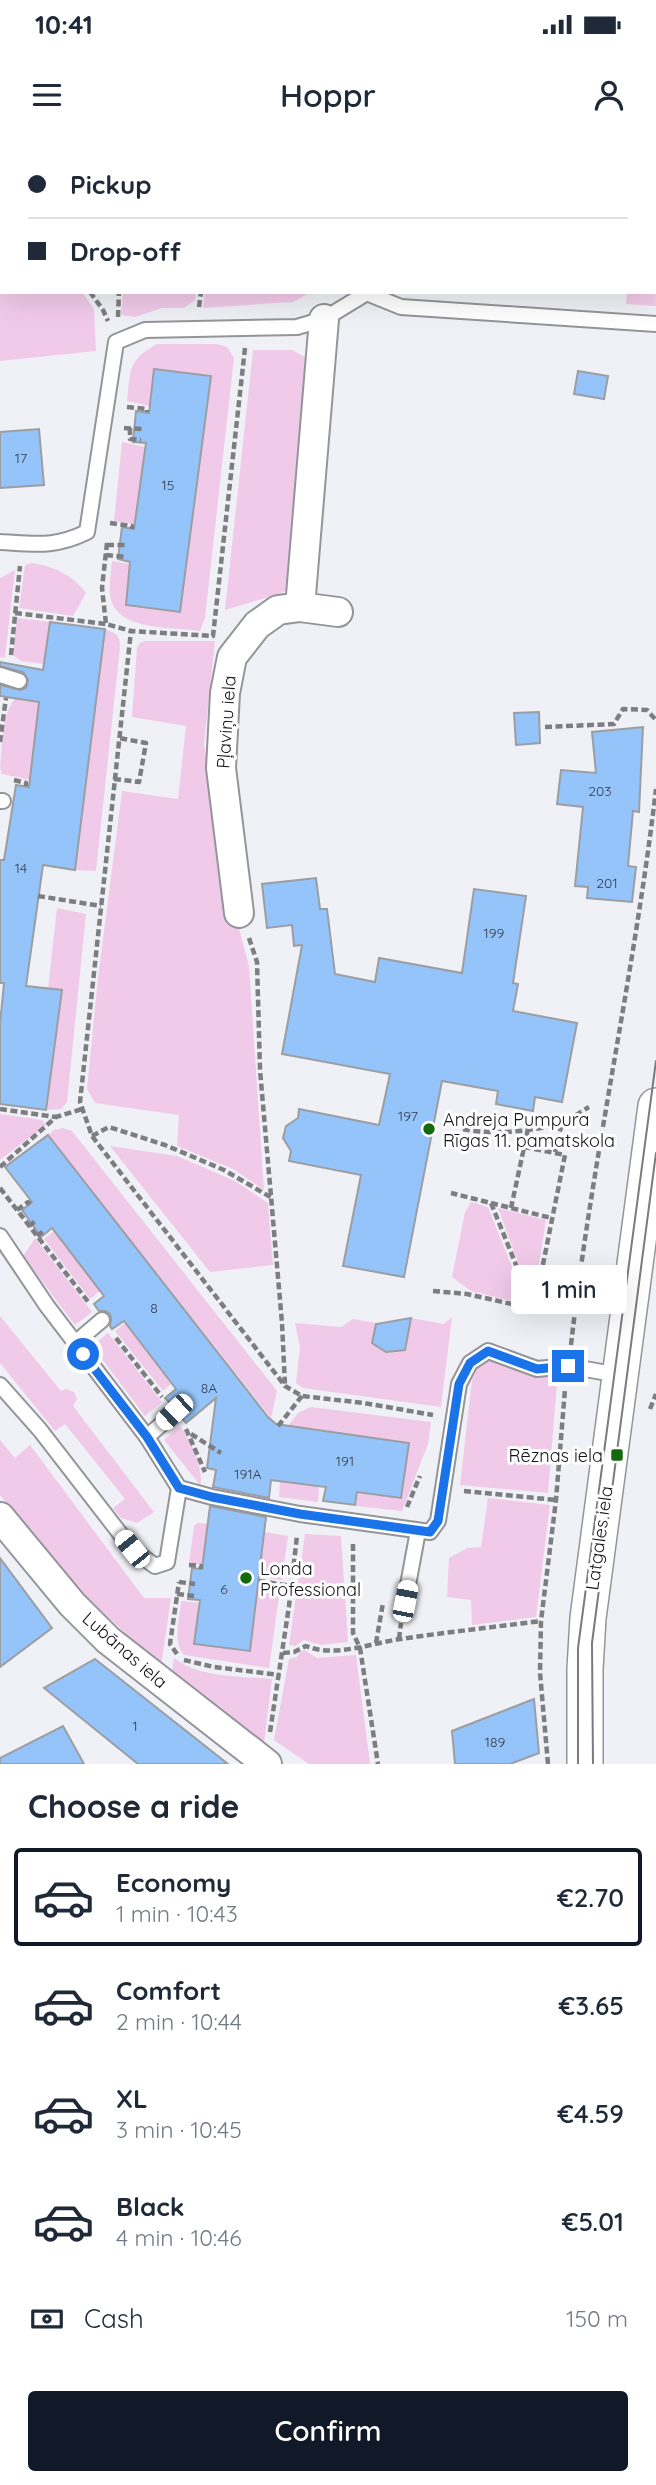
<!DOCTYPE html>
<meta charset="utf-8">
<style>
body{margin:0;font-family:Quicksand,sans-serif;background:#f2f2f3;color:#1f2937;height:100vh;display:flex;flex-direction:column;font-size:26px;white-space:nowrap}
*{box-sizing:border-box;margin:0}
p{font-size:23px;color:#747a83}
.icon{flex:none;width:38px;height:38px;fill:none;stroke:currentColor;stroke-width:2;stroke-linecap:round;stroke-linejoin:round}
.map{position:relative;height:1624px;overflow:hidden}
.panel{display:flex;flex-direction:column;background:#fff;flex:1}
.panel>*{flex:none}
.guide{position:absolute;left:0px;top:0px;width:656px;height:154px;box-shadow:0 7px 28px #0002;display:grid;align-content:center;height:154px;padding:0 28px;background:#fff}
.end{position:absolute;width:32px;height:32px;margin:-16px;border:9px solid #1a73e8;background:#fff;box-shadow:0 0 0 4px #fff}
.from{border-radius:50%}
.bubble{position:absolute;height:49px;border-radius:7px;background:#fff;box-shadow:0 7px 28px #0002;font-size:23px;font-weight:600;line-height:49px;text-align:center}
.car{position:absolute;width:21px;height:42px;margin:-21px -10px;border-radius:9px;box-shadow:0 0 5px 2px #0007;background:linear-gradient(#fff 24%,#345 0 40%,#fff 0 76%,#345 0 86%,#fff 0)}
.guide b{display:flex;align-items:center;gap:24px;height:66px;font-size:26px}
.guide b+b{border-top:2px solid #e0e1e3}
.guide i{width:18px;height:18px;background:#1f2937}
ul{padding:0;list-style:none}
li{display:flex;align-items:center;gap:21px;height:98px;margin:0 14px 10px;padding:0 14px;border:4px solid transparent;border-radius:7px}
li div{flex:1}
li b{display:block;font-size:26px}
li em{font-style:normal;font-weight:600}
li.active{border-color:#111827}
li>.icon{width:63px;height:63px;stroke-width:1.5}
h2{padding:0 28px;font-size:32px;line-height:84px}
.pay{display:flex;align-items:center;gap:18px;height:77px;padding:0 28px;font-size:26px}
.pay p{margin-inline-start:auto}
.cta{display:flex;gap:14px;margin-top:auto;padding:14px 28px}
.cta a{flex:1;height:80px;border-radius:7px;background:#111827;color:#fff;font-size:28px;font-weight:600;line-height:80px;text-align:center}
.status{display:flex;justify-content:space-between;align-items:center;height:49px;padding:0 35px;background:#fff;direction:ltr}
.status svg{height:19px;fill:currentColor}
header{display:flex;justify-content:space-between;align-items:center;height:91px;padding:0 28px;background:#fff;font-size:32px;font-weight:600}
.map>svg:first-child{display:block}
.green{fill:#f1cae9}
.building{fill:#94c4f9;stroke:#9b9ea2;stroke-width:2}
.lines{fill:none;stroke-linecap:round;stroke-linejoin:round}
.service-casing{stroke:#949599;stroke-width:18}
.minor-casing{stroke:#949599;stroke-width:32}
.tertiary-casing{stroke:#949599;stroke-width:38}
.path{stroke:#7d7e81;stroke-width:4.5;stroke-dasharray:7 3.5;stroke-linecap:butt}
.service{stroke:#fff;stroke-width:14}
.minor{stroke:#fff;stroke-width:28}
.tertiary{stroke:#fff;stroke-width:35}
.tram{stroke:#7b7b7f;stroke-width:2}
.route{stroke:#1a73e8;stroke-width:9}
.poi-dot{fill:#15690f;stroke:#fff;stroke-width:2.5}
.labels{text-anchor:middle;dominant-baseline:central;stroke-width:6;stroke-linejoin:round;paint-order:stroke}
.number-label{font-size:14px;fill:#354150}
.street-label{font-size:18px;fill:#151517;stroke:#fff}
.poi-label{font-size:18px;fill:#151517;stroke:#fff;text-anchor:start}
</style>
<div class="status"><b>10:41</b><svg viewBox="0 0 49 12"><path d="M0 12V9h3v3zM5 12V6h3v6zM10 12V3h3v9zM15 12V0h3v12zM26 1h20v11H26zM47 4h2v5h-2z"/></svg></div>
<header><svg class="icon" aria-label="menu" viewBox="0 0 24 24"><path d="M4 6h16M4 12h16M4 18h16"/></svg>Hoppr<svg class="icon" aria-label="person" viewBox="0 0 24 24"><circle cx="12" cy="8" r="4"/><path d="M4 21q1-7 8-7t8 7"/></svg></header>
<div class="map">
<svg width="656" height="1624" viewBox="0 0 656 1624">
<rect width="100%" height="100%" fill="#f0f1f6"/>
<g class="green">
<path d="M0 37 2 152H82L94 169 96 211 0 221Z"/>
<path d="M654 63 656 166 626 164 627 152H654Z"/>
<path d="M123 152H196L195 160 184 168H162L135 177 121 175Z"/>
<path d="M205 152H311L293 162 203 168Z"/>
<path d="M157 204H217L227 207 234 218 205 478 200 491C173 487 120 491 111 460 108 448 111 433 112 421L130 424 127 465 180 472 211 237 154 229 150 266 127 261C131 229 127 221 157 204Z"/>
<path d="M253 210H292L312 221 290 447 282 453 225 470Z"/>
<path d="M122 302 145 307 135 384 114 381Z"/>
<path d="M31 423C52 425 74 436 86 453L73 476 19 468 25 425Z"/>
<path d="M15 430 5 518 0 517V438Z"/>
<path d="M17 478 50 482 44 524 21 521 13 515Z"/>
<path d="M105 489C116 493 120 495 120 507L96 731 75 730Z"/>
<path d="M145 501H215L204 604 227 744 249 826 264 1050 233 1029 177 1006 179 975 95 963 87 949 98 838 122 651 178 659 186 586 132 577 137 508 140 503Z"/>
<path d="M16 558 39 561 30 640 2 634 0 628C2 610 2 569 16 558Z"/>
<path d="M57 768 86 774 67 962 61 969 46 970 62 851 48 849Z"/>
<path d="M0 974 42 980 46 985 0 1020Z"/>
<path d="M63 988 72 991 277 1251 271 1278 48 995 54 990Z"/>
<path d="M110 1006 177 1016 235 1041 268 1063 273 1125 210 1132Z"/>
<path d="M471 1062 488 1067 527 1165 471 1151 452 1137 465 1072Z"/>
<path d="M498 1068 546 1080 533 1163Z"/>
<path d="M54 1091 100 1151 90 1159 44 1099Z"/>
<path d="M35 1098 92 1172 75 1185 23 1116Z"/>
<path d="M0 1176 61 1251 66 1249 74 1252 77 1259 73 1266 154 1372 137 1383 121 1378 113 1368 125 1359 65 1284 55 1291 0 1223Z"/>
<path d="M452 1177 441 1267 303 1248 296 1243 300 1207 295 1183 341 1187 353 1179 376 1183 373 1203 405 1209 411 1178 444 1184Z"/>
<path d="M125 1183 171 1244 163 1251 115 1191Z"/>
<path d="M108 1193 162 1262 145 1276 92 1206Z"/>
<path d="M489 1216 558 1231 548 1353 460 1345 472 1240 479 1225Z"/>
<path d="M311 1267 431 1282 428 1304 402 1371 356 1366 358 1353 401 1358 409 1303 288 1286 298 1273Z"/>
<path d="M180 1286C189 1297 205 1332 200 1345L164 1300Z"/>
<path d="M0 1300 15 1318 30 1305 144 1458H171L161 1526 73 1445 0 1355Z"/>
<path d="M280 1341 319 1347 318 1362 279 1357Z"/>
<path d="M488 1358 550 1365 536 1477 472 1485 471 1460 447 1457 449 1418 467 1408 481 1407Z"/>
<path d="M198 1383 210 1384 204 1425 189 1423 194 1386Z"/>
<path d="M265 1392 288 1396 282 1440 260 1437Z"/>
<path d="M305 1394 341 1396 348 1502 321 1505 304 1500 295 1506 289 1505Z"/>
<path d="M258 1446 280 1449 269 1528 184 1515C172 1503 180 1477 181 1461L200 1463 195 1504 250 1511Z"/>
<path d="M305 1510 317 1518 356 1515 370 1624H309L274 1600 289 1519 297 1517 300 1512Z"/>
<path d="M174 1518C200 1538 240 1536 272 1539L264 1603 172 1533Z"/>
</g>
<g class="building">
<path d="M154 229 211 236 180 472 126 465 130 422 118 419 122 387 134 389 146 303 133 302 136 271 149 273Z"/>
<path d="M578 231 608 236 604 259 574 254Z"/>
<path d="M39 289 44 345 0 348V292Z"/>
<path d="M50 482 105 489 75 730 43 725 26 846 62 850 46 970 0 964V884L4 843H0V720H4L16 645 29 647 39 562 0 556V545L20 550 26 548 28 540 23 532 0 526V522L43 530Z"/>
<path d="M539 572 540 603 516 605 514 573Z"/>
<path d="M643 587 639 672 633 671 628 726 636 727 632 762 587 758 588 747 575 746 583 667 557 664 561 630 596 633 592 592Z"/>
<path d="M316 738 320 769H327L335 834 375 842 379 818 462 833 474 749 526 756 513 843 518 844 513 871 577 883 562 962 535 957 533 971 496 964 498 951 442 941 404 1137 343 1126 361 1035 289 1021 291 1011 283 998 286 986 298 978 299 969 379 985 390 934 282 914 302 805 294 806 292 785 267 788 262 744Z"/>
<path d="M48 995 268 1277 276 1284 409 1303 401 1358 357 1352 355 1365 323 1361 326 1347 271 1340 269 1358 213 1347 216 1330 207 1328 216 1258 186 1283 182 1278 183 1272 182 1267 176 1264H171L165 1258 176 1249 124 1181 112 1189 110 1186 111 1179 110 1174 105 1171H99L94 1164 104 1156 52 1088 41 1097 22 1070 32 1062 5 1027Z"/>
<path d="M411 1178 405 1210 386 1212 372 1203 376 1184Z"/>
<path d="M210 1366 266 1377 250 1511 194 1504 200 1460 188 1459 192 1428 202 1429Z"/>
<path d="M0 1418 52 1488 0 1527Z"/>
<path d="M95 1519 228 1624H138L44 1548Z"/>
<path d="M534 1559 539 1613 510 1624H455L452 1591Z"/>
<path d="M63 1586 84 1624H0V1618Z"/>
</g>
<g class="lines">
<g class="service-casing">
<g id="service">
<path d="M245 2V0"/>
<path d="M356 2V0"/>
<path d="M600 2V0"/>
<path d="M654 53 656 52"/>
<path d="M364 152 401 167 656 184"/>
<path d="M0 402C35 404 54 408 87 392L116 202 145 190 297 187 324 179 365 154"/>
<path d="M0 535 19 541"/>
<path d="M0 661H3"/>
<path d="M0 1096 47 1166 147 1297 179 1348 212 1357 300 1374 430 1392 438 1381 459 1244 470 1223 488 1211 537 1229 568 1226 619 1235"/>
<path d="M75 1203 102 1180"/>
<path d="M0 1245 40 1290 132 1409 155 1426 167 1422 179 1348"/>
<path d="M147 1297 174 1273"/>
<path d="M405 1461 418 1391"/>
</g>
</g>
<g class="minor-casing">
<g id="minor">
<path d="M300 467 324 179"/>
<path d="M239 773 221 628 225 553 232 517 257 485 278 470 300 467 338 472"/>
<path d="M0 1377 72 1464 108 1500 267 1624"/>
</g>
</g>
<g class="tertiary-casing">
<path id="tertiary" d="M585 1624V1529L588 1478 656 966"/>
</g>
<g class="path">
<path d="M126 2V0"/>
<path d="M0 29 2 31"/>
<path d="M90 152 103 170 108 181"/>
<path d="M199 167 201 152"/>
<path d="M118 177 119 152"/>
<path d="M245 208 213 496 131 491 80 962 92 996 285 1246 302 1256 364 1263 433 1275"/>
<path d="M127 267 147 269V272"/>
<path d="M124 288 142 289"/>
<path d="M130 288V299L141 300"/>
<path d="M110 383 132 386V389"/>
<path d="M107 403 102 448 106 484 131 491"/>
<path d="M107 405H128"/>
<path d="M106 415 126 417"/>
<path d="M15 473 106 484"/>
<path d="M11 515 20 426"/>
<path d="M545 587 614 584 623 569 647 570 656 580"/>
<path d="M0 602 6 558"/>
<path d="M114 639 139 642 146 603 119 598"/>
<path d="M14 640 26 643V646"/>
<path d="M38 756 101 766"/>
<path d="M249 798 257 822 260 930 282 1183 285 1245"/>
<path d="M0 969 56 977"/>
<path d="M463 989C493 995 531 992 561 983 570 980 580 972 589 967"/>
<path d="M92 996 109 987 165 1005 224 1030 272 1058"/>
<path d="M524 1007 565 1015 534 1169"/>
<path d="M555 1012 562 983"/>
<path d="M0 1027 56 977 82 969"/>
<path d="M0 1048 89 1163"/>
<path d="M491 1063 551 1078"/>
<path d="M511 1068 528 989"/>
<path d="M17 1070 28 1062 30 1064"/>
<path d="M29 1086 37 1080"/>
<path d="M37 1096 45 1090"/>
<path d="M433 1151 467 1154 534 1169 491 1063 451 1053"/>
<path d="M116 1198 162 1257"/>
<path d="M571 1205C592 1019 634 836 656 649"/>
<path d="M650 1269 656 1254"/>
<path d="M278 1286 302 1256"/>
<path d="M186 1289 205 1332"/>
<path d="M191 1294 221 1313"/>
<path d="M464 1351 556 1360"/>
<path d="M407 1367 420 1336"/>
<path d="M353 1404V1493L360 1508 378 1624"/>
<path d="M189 1425 201 1426V1429"/>
<path d="M259 1441 292 1446"/>
<path d="M179 1442 195 1444"/>
<path d="M177 1454 194 1456"/>
<path d="M399 1499 401 1483"/>
<path d="M376 1503 383 1463"/>
<path d="M283 1513 294 1512 306 1506C335 1518 371 1503 401 1499 448 1492 494 1487 541 1481"/>
<path d="M177 1514 170 1504 179 1442"/>
<path d="M184 1520 214 1527 280 1535"/>
<path d="M270 1592 289 1466 297 1396"/>
<path d="M548 1624 540 1533 541 1481 556 1360 565 1249"/>
</g>
<use href="#service" class="service"/>
<use href="#minor" class="minor"/>
<use href="#tertiary" class="tertiary"/>
<g class="tram">
<path d="M578 1624V1508L656 921"/>
<path d="M593 1624 592 1503 656 1013"/>
</g>
</g>
<g class="lines">
<path class="route" d="M83 1214 147 1297 179 1348 212 1357 300 1374 430 1392 438 1381 459 1244 470 1223 488 1211 537 1229 568 1226"/>
</g>
<g class="poi-dot">
<circle cx="429" cy="989" r="7"/>
<rect x="610" y="1308" width="14" height="14" rx="3.5"/>
<circle cx="246" cy="1438" r="7"/>
</g>
<g class="labels">
<g class="number-label">
<text x="21" y="318">17</text>
<text x="168" y="345">15</text>
<text x="600" y="651">203</text>
<text x="21" y="728">14</text>
<text x="607" y="743">201</text>
<text x="494" y="793">199</text>
<text x="408" y="976">197</text>
<text x="154" y="1168">8</text>
<text x="209" y="1248">8A</text>
<text x="345" y="1321">191</text>
<text x="248" y="1334">191A</text>
<text x="224" y="1449">6</text>
<text x="135" y="1586">1</text>
<text x="495" y="1602">189</text>
</g>
<g class="street-label">
<text transform="translate(226 582) rotate(-86)">Pļaviņu iela</text>
<text transform="translate(599 1398) rotate(-82)">Latgales iela</text>
<text transform="translate(125 1510) rotate(41)">Lubānas iela</text>
</g>
<g class="poi-label">
<text x="443" y="979">Andreja Pumpura<tspan x="443" dy="21">Rīgas 11. pamatskola</tspan></text>
<text x="603" y="1315" text-anchor="end">Rēznas iela</text>
<text x="260" y="1428">Londa<tspan x="260" dy="21">Professional</tspan></text>
</g>
</g>
</svg>
<i class="end from" style="left:83px;top:1214px"></i>
<i class="end" style="left:568px;top:1226px"></i>
<div class="bubble" style="left:511px;top:1125px;width:116px">1 min</div>
<i class="car" style="left:174px;top:1272px;rotate:227deg"></i>
<i class="car" style="left:132px;top:1409px;rotate:321deg"></i>
<i class="car" style="left:405px;top:1461px;rotate:11deg"></i>
<div class="guide">
<b><i class="from"></i>Pickup</b>
<b><i></i>Drop-off</b>
</div>
</div>
<section class="panel">
<h2>Choose a ride</h2>
<ul>
<li class="active"><svg class="icon" aria-label="car" viewBox="0 0 24 24"><path d="M5 17H2v-5l4-1 3-4h7l3 4 3 1v5h-3M9 17h6M6 11h13"/><circle cx="7" cy="17" r="2"/><circle cx="17" cy="17" r="2"/></svg><div><b>Economy</b><p>1 min · 10:43</p></div><em>€2.70</em></li>
<li><svg class="icon" aria-label="car" viewBox="0 0 24 24"><path d="M5 17H2v-5l4-1 3-4h7l3 4 3 1v5h-3M9 17h6M6 11h13"/><circle cx="7" cy="17" r="2"/><circle cx="17" cy="17" r="2"/></svg><div><b>Comfort</b><p>2 min · 10:44</p></div><em>€3.65</em></li>
<li><svg class="icon" aria-label="car" viewBox="0 0 24 24"><path d="M5 17H2v-5l4-1 3-4h7l3 4 3 1v5h-3M9 17h6M6 11h13"/><circle cx="7" cy="17" r="2"/><circle cx="17" cy="17" r="2"/></svg><div><b>XL</b><p>3 min · 10:45</p></div><em>€4.59</em></li>
<li><svg class="icon" aria-label="car" viewBox="0 0 24 24"><path d="M5 17H2v-5l4-1 3-4h7l3 4 3 1v5h-3M9 17h6M6 11h13"/><circle cx="7" cy="17" r="2"/><circle cx="17" cy="17" r="2"/></svg><div><b>Black</b><p>4 min · 10:46</p></div><em>€5.01</em></li>
</ul>
<div class="pay"><svg class="icon" aria-label="cash" viewBox="0 0 24 24"><path d="M3 7h18v10H3z"/><circle cx="12" cy="12" r="2"/></svg>Cash<p>150 m</p></div>
<div class="cta"><a>Confirm</a></div>
</section>
